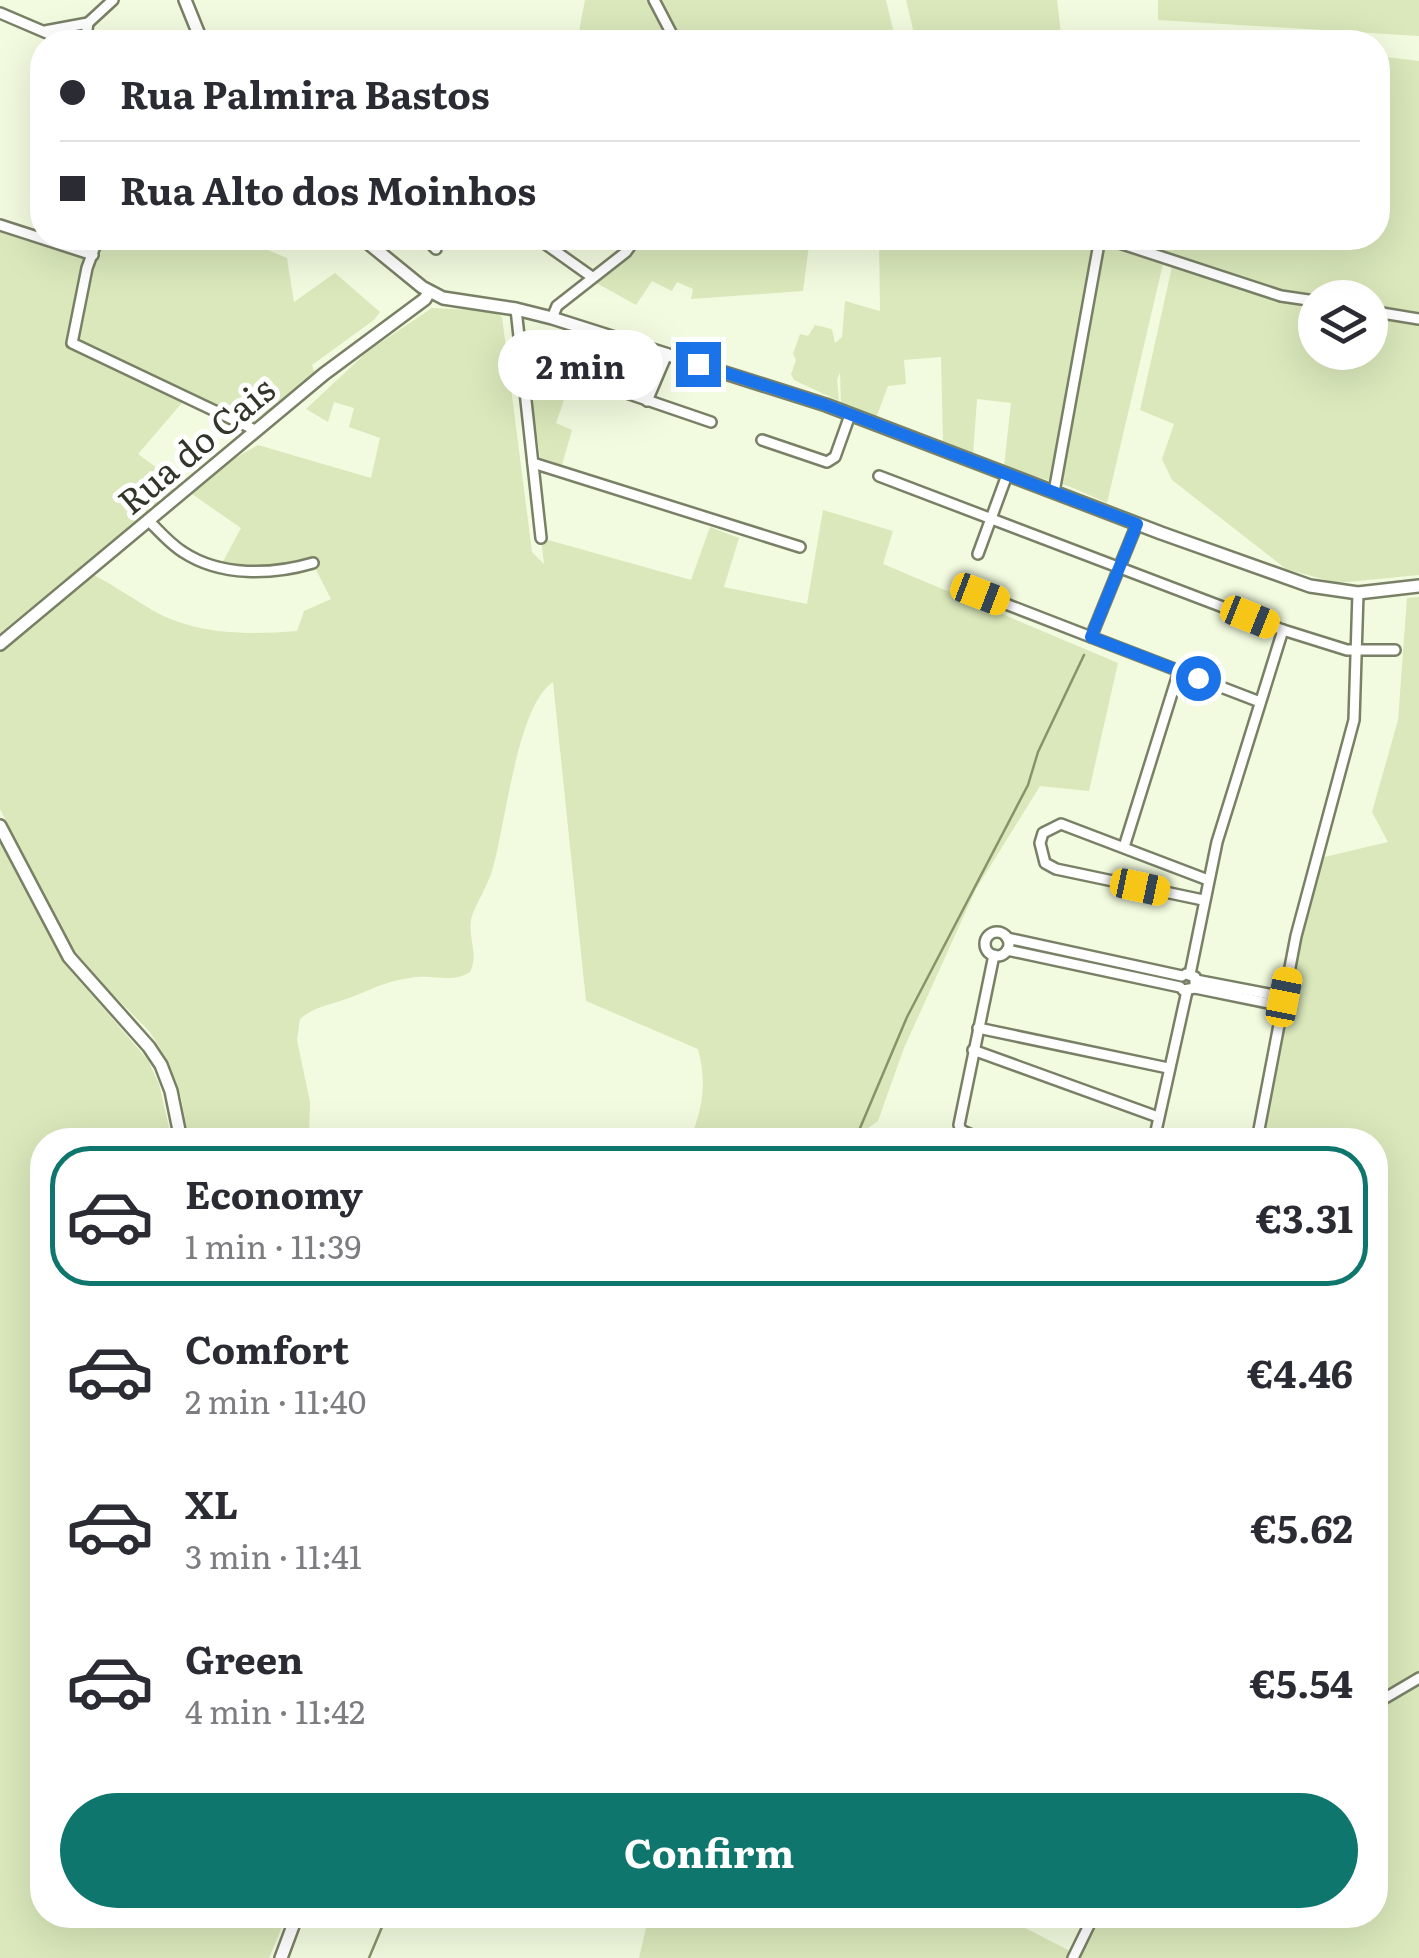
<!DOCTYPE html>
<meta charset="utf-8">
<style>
body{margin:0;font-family:Literata,serif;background:#f7f7f7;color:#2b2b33;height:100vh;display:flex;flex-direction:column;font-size:38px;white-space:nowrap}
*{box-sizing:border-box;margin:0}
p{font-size:32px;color:#7c7c81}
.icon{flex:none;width:55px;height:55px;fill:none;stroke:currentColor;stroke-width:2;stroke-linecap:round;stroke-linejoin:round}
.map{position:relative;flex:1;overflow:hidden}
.details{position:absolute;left:30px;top:1128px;width:1358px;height:800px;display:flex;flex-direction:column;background:#fff;border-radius:40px;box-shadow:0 10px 40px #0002}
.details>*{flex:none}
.hud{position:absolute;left:30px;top:30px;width:1360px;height:220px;border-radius:40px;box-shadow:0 10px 40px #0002;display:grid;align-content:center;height:220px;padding:0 30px;background:#fff}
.tools{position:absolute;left:1298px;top:280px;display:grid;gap:20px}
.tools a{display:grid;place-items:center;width:90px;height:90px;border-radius:50%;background:#fff;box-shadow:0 10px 40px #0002;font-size:50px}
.end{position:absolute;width:45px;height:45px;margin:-22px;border:12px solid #1a73e8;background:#fff;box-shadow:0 0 0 5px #fff}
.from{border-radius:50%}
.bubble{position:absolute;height:70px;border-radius:35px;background:#fff;box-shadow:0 10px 40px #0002;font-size:32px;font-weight:700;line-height:70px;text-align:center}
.car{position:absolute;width:30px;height:60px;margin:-30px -15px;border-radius:12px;box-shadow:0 0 8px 2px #0007;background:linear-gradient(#f5c518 24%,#345 0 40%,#f5c518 0 76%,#345 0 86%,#f5c518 0)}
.hud b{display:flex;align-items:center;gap:35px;height:95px;font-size:38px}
.hud b+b{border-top:2px solid #e1e1e2}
.hud i{width:25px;height:25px;background:#2b2b33}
ul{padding:18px 0 0;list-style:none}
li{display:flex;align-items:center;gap:30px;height:140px;margin:0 20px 15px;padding:0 10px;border:5px solid transparent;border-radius:40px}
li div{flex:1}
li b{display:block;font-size:38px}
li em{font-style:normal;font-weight:700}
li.current{border-color:#0f766e}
li>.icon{width:90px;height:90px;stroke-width:1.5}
.primary-button{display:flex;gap:20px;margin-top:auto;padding:20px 30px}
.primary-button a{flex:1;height:115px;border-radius:60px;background:#0f766e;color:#fff;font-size:40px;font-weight:700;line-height:115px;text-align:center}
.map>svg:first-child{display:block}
.green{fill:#dae8bb;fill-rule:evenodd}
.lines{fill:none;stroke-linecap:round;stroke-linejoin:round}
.stream{stroke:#879369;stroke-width:2.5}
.minor-casing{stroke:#788066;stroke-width:14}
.tertiary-casing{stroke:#788066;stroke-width:16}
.minor{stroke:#fff;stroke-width:9}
.tertiary{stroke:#fff;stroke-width:11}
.route{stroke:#1a73e8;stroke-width:12}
.labels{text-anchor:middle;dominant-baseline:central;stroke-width:10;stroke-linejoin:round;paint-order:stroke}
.street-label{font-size:35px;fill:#32352a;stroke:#fff}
</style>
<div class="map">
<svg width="1419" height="1958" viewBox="0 0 1419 1958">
<rect width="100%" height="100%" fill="#f2fbdf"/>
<g class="green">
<path d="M585 0H886L896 42H577Z"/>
<path d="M906 0H1057L1061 34H1161L1240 42H916Z"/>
<path d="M1158 0H1419V36L1158 20Z"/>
<path d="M1378 56 1419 61V575L1337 583 1286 569 1172 480 1162 459 1174 424 1140 410 1174 258 1115 238H1378ZM1315 298H1370V352H1315Z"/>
<path d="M0 225 92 255 99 238H238L287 258 294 302 335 273 380 312 374 320 312 365 315 374C252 427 264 426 187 397L138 454 180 485 0 633Z"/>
<path d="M636 238H810L803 291 691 299 693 289 677 282 672 291 652 281 636 305 593 281Z"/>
<path d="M879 238H1081L1163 264 1107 503 1071 487 1004 467 1011 403 977 399 973 455 943 443 941 357 904 360 906 384 888 386 876 418 841 404 840 373 837 379 839 401 794 380 791 374 796 360 793 354 800 334 808 336 815 325 832 329 835 343 842 337 845 301 880 311Z"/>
<path d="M432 308 494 311 502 317 532 552 544 564 541 538 691 580 710 527 739 538 724 587 807 604 823 510 893 531 883 564 1118 663 1089 791 1040 786 976 889 904 1048 878 1121 867 1129 861 1140H690C703 1107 707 1083 698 1049L586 1001 553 682C516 707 506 826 492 871 488 885 473 909 471 920 468 939 479 954 470 972 453 983 436 975 417 977 382 981 373 990 343 1000 326 1006 314 1007 300 1019L297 1040 310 1102 309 1140H189L181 1097 166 1058 149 1031 83 964 67 941 0 809V652L92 574C113 585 132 598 152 610 195 635 249 635 297 631L304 611 331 599 313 564 291 570 220 567 241 528 189 492 228 462 258 445 371 478 380 438 349 427 354 408 334 402 328 422 306 409 368 351Z"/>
<path d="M527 364 552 372 568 388 556 423 572 430 562 465 540 457Z"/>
<path d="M1419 597V1958H639L649 1915H1000L1076 1954 1094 1915H1375V1704L1384 1697 1375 1675V1140H1257L1316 859 1388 842 1372 812 1398 720 1407 598Z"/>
<path d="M0 840 69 969 148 1060 159 1084 172 1140H42V1915H287L269 1958H0Z"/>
</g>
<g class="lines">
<g class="stream">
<path d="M855 1140 907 1017 1028 785 1038 752 1084 655"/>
<path d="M369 1958 387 1915"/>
</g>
<g class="minor-casing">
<g id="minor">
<path d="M654 0 676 42"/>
<path d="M0 13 68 42"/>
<path d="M45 31 88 23 113 0"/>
<path d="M85 42 88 23"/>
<path d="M0 225 93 255"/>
<path d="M98 238 87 268 72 343 255 430"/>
<path d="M425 238 436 249"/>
<path d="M537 238 592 277"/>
<path d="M1104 238 1281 296 1315 301"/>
<path d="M516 309 541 538"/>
<path d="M1370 311 1419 319"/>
<path d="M552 318 557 306 626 252 636 238"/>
<path d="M559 370 711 422"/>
<path d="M647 401 667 354"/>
<path d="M762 440 827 462 835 457 850 415"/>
<path d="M533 463 800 547"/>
<path d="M879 476 1283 630"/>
<path d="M1054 492 1100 238"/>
<path d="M148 520C159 531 170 544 183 552 221 577 272 575 313 563"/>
<path d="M978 554 1007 475"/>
<path d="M980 594 1091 637 1137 524"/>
<path d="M1091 637 1260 702"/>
<path d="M1124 847 1179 671"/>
<path d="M1203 900 1056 869 1045 863 1040 843 1043 833 1061 824 1208 880"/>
<circle cx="997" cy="944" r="12"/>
<path d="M1007 938 1182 976"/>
<path d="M1007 950 1180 987"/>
<path d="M1186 974 1195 977V988"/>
<path d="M1190 974 1217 842 1283 630 1347 650H1395"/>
<path d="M1196 980 1284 997"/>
<path d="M1183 990 1195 988 1283 1006"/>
<path d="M978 1028 1168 1068"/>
<path d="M973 1050 1158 1117"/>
<path d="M983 1140 961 1130 959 1125 994 955"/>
<path d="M1154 1140 1187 991"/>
<path d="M1257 1140 1296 936 1354 720 1358 593"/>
<path d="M1375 1704 1419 1678"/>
<path d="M1073 1958 1094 1915"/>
</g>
</g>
<g class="tertiary-casing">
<g id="tertiary">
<path d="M185 0 202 42"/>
<path d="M362 238 422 287 443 298 516 309 552 318 826 405 1161 533 1310 586 1358 593 1419 586"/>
<path d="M0 644 324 374 425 299 429 292"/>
<path d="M0 826 69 957 149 1047 161 1065 171 1091 181 1140"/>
<path d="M281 1958 297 1915"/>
</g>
</g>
<use href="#minor" class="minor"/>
<use href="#tertiary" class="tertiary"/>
</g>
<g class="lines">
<path class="route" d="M698 364 826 405 1137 524 1091 637 1198 678"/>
</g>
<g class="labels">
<g class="street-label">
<text transform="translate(195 444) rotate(-40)">Rua do Cais</text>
</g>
</g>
</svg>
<div class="tools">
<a><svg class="icon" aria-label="layers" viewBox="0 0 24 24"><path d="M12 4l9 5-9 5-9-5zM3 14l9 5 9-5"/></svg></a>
</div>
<i class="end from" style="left:1198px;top:678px"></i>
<i class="end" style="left:698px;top:364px"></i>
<div class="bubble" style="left:498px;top:330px;width:165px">2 min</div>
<i class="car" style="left:980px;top:594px;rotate:111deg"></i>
<i class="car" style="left:1250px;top:617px;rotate:112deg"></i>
<i class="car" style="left:1140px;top:887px;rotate:102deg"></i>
<i class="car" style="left:1284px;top:997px;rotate:11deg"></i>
<div class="hud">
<b><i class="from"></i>Rua Palmira Bastos</b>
<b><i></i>Rua Alto dos Moinhos</b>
</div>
<section class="details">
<ul>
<li class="current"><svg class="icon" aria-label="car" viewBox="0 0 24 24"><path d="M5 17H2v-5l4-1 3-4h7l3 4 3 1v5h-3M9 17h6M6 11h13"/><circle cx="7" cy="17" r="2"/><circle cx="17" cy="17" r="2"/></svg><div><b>Economy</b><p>1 min · 11:39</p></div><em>€3.31</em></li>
<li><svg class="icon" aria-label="car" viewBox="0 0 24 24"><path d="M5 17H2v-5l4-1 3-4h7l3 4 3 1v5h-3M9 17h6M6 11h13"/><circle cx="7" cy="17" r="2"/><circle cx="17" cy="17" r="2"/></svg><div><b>Comfort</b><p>2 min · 11:40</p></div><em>€4.46</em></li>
<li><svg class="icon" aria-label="car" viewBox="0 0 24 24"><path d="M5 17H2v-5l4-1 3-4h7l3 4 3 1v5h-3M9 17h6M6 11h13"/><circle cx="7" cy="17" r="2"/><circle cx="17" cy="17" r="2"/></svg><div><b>XL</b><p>3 min · 11:41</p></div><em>€5.62</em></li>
<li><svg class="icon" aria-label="car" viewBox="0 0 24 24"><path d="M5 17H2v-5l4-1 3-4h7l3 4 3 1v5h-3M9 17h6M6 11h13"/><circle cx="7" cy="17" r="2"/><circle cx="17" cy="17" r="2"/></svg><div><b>Green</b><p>4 min · 11:42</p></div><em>€5.54</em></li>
</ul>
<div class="primary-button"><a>Confirm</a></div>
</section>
</div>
